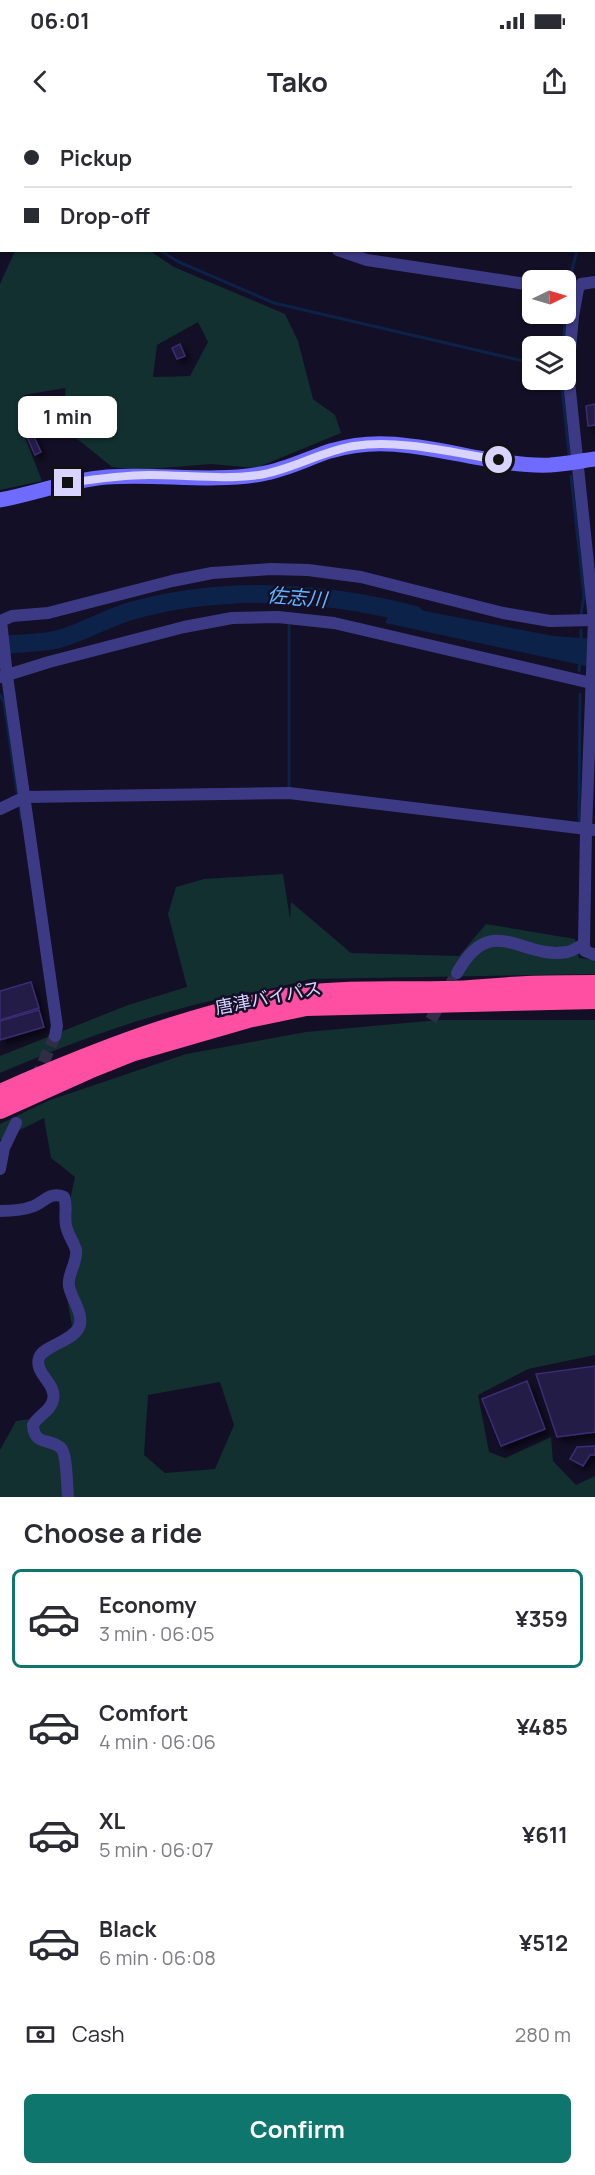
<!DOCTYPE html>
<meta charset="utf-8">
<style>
body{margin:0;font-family:Manrope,"Noto Sans JP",sans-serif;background:#f2f2f3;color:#2b2b33;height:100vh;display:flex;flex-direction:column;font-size:22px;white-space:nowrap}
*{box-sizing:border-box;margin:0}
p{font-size:20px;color:#7c7c81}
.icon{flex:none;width:33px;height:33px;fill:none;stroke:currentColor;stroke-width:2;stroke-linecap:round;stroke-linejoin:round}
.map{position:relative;height:1377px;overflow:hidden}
.panel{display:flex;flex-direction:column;background:#fff;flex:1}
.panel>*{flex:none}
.hud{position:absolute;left:0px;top:0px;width:596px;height:132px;box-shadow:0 2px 4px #0004;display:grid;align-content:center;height:132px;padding:0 24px;background:#fff}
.needle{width:39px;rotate:85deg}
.tools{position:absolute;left:522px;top:150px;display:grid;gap:12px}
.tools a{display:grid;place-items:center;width:54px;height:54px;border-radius:9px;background:#fff;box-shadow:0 2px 4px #0004;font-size:30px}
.end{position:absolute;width:27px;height:27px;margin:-14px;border:8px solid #d9d4ff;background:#111;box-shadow:0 0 0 3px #111}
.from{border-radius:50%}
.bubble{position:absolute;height:42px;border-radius:9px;background:#fff;box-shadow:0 2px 4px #0004;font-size:20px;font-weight:700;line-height:42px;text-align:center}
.hud b{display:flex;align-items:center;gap:21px;height:57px;font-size:22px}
.hud b+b{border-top:2px solid #e1e1e2}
.hud i{width:15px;height:15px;background:#2b2b33}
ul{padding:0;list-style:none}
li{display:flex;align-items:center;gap:18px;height:99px;margin:0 12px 9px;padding:0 12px;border:3px solid transparent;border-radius:9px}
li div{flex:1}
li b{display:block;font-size:22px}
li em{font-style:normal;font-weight:700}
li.on{border-color:#0f766e}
li>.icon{width:54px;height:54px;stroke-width:1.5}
h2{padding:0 24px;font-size:27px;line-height:72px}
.pay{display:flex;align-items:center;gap:15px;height:66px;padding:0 24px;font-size:22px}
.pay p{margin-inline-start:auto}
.cta{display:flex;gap:12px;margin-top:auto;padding:12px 24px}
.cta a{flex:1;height:69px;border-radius:9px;background:#0f766e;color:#fff;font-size:24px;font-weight:700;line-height:69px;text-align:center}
.status{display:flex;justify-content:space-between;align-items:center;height:42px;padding:0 30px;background:#fff;direction:ltr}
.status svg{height:16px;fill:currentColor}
header{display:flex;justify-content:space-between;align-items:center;height:78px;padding:0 24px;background:#fff;font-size:27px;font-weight:700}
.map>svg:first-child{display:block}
.green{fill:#12302f;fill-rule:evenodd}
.water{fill:#0c2248}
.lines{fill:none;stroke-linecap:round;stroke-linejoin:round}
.stream{stroke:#0c2248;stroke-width:3}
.river{stroke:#0c2248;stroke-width:18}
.building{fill:#241b47;stroke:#3b2d73;stroke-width:1.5;filter:url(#shadow)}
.street-tunnel{stroke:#312d47;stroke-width:12;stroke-dasharray:12 6;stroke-linecap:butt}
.street{stroke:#3d3a85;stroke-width:12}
.secondary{stroke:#6f6bff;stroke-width:15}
.highway{stroke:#ff4fa3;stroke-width:18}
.route{stroke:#d9d4ff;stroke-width:8}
.labels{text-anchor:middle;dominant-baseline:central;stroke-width:5;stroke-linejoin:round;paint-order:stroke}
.street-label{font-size:18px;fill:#d9d4ff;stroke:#130f26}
.water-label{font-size:20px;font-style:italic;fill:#62b6ff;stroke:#130f26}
</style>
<div class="status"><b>06:01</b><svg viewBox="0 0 49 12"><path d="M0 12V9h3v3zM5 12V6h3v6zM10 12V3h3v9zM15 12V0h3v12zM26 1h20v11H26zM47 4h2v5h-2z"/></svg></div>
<header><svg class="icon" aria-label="back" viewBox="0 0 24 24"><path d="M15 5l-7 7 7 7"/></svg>Tako<svg class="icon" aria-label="share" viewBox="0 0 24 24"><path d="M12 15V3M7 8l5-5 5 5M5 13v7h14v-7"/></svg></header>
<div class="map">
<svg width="595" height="1377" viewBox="0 0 595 1377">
<defs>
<filter id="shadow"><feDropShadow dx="4.5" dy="4.5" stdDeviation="3" flood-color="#0009"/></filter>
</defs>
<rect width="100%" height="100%" fill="#130f26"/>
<g class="green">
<path d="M0 0H73L2 2 0 44Z"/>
<path d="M15 131H150L174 147 285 194 298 221 313 279 335 295 341 313 256 348 211 344 138 350 112 347 76 318 66 298 65 268 24 275 19 302 42 361 0 370V164ZM198 202 208 222 190 256 153 257 157 225Z"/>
<path d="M283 754 290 799 291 782 351 833 459 836 486 804 575 819 579 838 595 840V854L310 859C271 870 232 875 194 885 127 902 63 926 0 953V936L128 885 187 867 168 794 176 767 204 759Z"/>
<path d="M439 900H595V1235L528 1249 478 1275 489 1332 505 1338 551 1317 553 1341 576 1365 595 1356V1377H0V1330L16 1301 30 1299V1304L52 1290C39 1241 37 1243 72 1206L64 1162 74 1129 65 1104 75 1057 51 1038 44 998 0 1020V1004L50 980 186 934 306 912ZM220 1262 234 1305 215 1349 165 1353 144 1335 148 1275Z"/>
</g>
<path class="water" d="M394 485 553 516 595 519V548L385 503Z"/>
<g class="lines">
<g class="stream">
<path d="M0 76 2 78"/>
<path d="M594 90H595"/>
<path d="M159 130 179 142 274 183 532 243"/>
<path d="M572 167V150L577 130"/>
<path d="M563 226 566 193 571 173"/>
<path d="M561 260 569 334"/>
<path d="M571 356 584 476 581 494"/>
<path d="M581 520V510"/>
<path d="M579 551 580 541"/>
<path d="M0 575 4 582 17 672"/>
<path d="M289 667V505"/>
<path d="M20 687 21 699"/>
<path d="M579 702 580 574"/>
</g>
<path class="river" d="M0 525C19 523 40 524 59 519 84 512 107 498 131 491 224 465 323 471 415 495"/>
</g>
<g class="building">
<path d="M180 224 185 236 177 239 172 228Z"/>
<path d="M595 284V305L588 306 586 286Z"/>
<path d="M29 306 41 332 35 335 23 308Z"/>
<path d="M31 862 39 888 0 900V871Z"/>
<path d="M39 890 44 907 0 920V901Z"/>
<path d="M595 1246V1312L557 1317 536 1254Z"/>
<path d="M527 1261 545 1309 501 1326 482 1279Z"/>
<path d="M595 1326V1335H590L583 1346 570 1339 577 1327Z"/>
</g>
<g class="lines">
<g class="street-tunnel">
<path d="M431 900 457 853"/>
<path d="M36 959 55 916"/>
</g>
<g class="street">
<path d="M44 2 46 0"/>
<path d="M338 130 367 140 532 165"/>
<path d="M595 162 581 164 578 169 573 196 568 252 594 500 586 710 584 824 585 831 595 835"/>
<path d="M566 170 578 169"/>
<path d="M1 557 49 542 184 507 232 498 278 497 334 503 591 563"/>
<path d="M0 689 25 677 289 673 595 710"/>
<path d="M457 853C492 790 521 840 567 832 573 831 578 827 584 824"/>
<path d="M55 916 57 906 7 556 1 501 12 496 48 493 172 461 212 453 271 449 308 450 361 457 503 493 550 501 594 500"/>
<path d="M0 1049 4 1028 16 1003"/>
<path d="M0 1091C11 1091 24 1090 34 1086 45 1081 51 1071 64 1077 68 1087 63 1098 67 1109 69 1116 74 1123 76 1130 78 1142 67 1154 69 1166 71 1179 86 1196 78 1209 70 1222 43 1226 39 1238 34 1254 57 1263 53 1280 51 1291 38 1295 33 1305 34 1326 50 1318 61 1328 67 1334 67 1367 68 1377"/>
</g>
<path class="secondary" d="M0 380C36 373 70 360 107 357 158 353 210 363 261 354 286 350 306 339 330 331 348 326 369 323 388 324 442 326 496 347 550 345 565 344 580 341 595 339"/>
<g class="highway">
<path d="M0 973C93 932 197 891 299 875 346 868 396 871 444 870 472 870 499 866 527 865 549 864 572 864 595 864"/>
<path d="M0 990 89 950 134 932 248 899 306 887 595 880"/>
</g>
</g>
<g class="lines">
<path class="route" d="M68 363C95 359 122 355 149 355 186 355 223 360 259 355 292 350 321 331 354 326 400 319 454 333 499 340"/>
</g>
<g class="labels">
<g class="street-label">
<text transform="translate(268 877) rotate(-11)">唐津バイパス</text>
</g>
<g class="water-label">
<text transform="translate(297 477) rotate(5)">佐志川</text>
</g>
</g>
</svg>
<div class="tools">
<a><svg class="needle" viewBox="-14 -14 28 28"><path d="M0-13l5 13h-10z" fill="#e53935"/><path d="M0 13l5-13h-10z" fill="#7c7c81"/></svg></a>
<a><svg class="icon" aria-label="layers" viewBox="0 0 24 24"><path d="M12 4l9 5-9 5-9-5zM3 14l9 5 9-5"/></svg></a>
</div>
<i class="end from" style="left:499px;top:340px"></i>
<i class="end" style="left:68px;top:363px"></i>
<div class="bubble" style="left:18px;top:276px;width:99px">1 min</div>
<div class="hud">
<b><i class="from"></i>Pickup</b>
<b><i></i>Drop-off</b>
</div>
</div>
<section class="panel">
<h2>Choose a ride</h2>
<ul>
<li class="on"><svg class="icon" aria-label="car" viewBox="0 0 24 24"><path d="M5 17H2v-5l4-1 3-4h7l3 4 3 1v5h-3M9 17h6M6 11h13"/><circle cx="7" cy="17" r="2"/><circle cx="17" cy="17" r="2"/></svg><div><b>Economy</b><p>3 min · 06:05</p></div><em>¥359</em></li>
<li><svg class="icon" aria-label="car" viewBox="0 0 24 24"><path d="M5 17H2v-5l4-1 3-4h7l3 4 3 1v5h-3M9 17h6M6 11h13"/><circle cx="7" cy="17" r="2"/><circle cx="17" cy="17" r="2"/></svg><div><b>Comfort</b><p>4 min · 06:06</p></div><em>¥485</em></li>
<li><svg class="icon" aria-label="car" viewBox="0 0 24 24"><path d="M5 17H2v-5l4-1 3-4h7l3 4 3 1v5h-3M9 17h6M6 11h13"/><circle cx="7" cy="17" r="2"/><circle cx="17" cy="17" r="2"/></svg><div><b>XL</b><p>5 min · 06:07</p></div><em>¥611</em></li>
<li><svg class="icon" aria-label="car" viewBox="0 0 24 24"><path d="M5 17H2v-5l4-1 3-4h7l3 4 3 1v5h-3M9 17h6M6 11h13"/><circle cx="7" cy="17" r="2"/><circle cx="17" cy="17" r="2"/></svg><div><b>Black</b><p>6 min · 06:08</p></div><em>¥512</em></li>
</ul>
<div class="pay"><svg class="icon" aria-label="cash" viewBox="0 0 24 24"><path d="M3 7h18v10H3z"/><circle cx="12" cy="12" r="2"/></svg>Cash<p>280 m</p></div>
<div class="cta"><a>Confirm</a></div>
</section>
